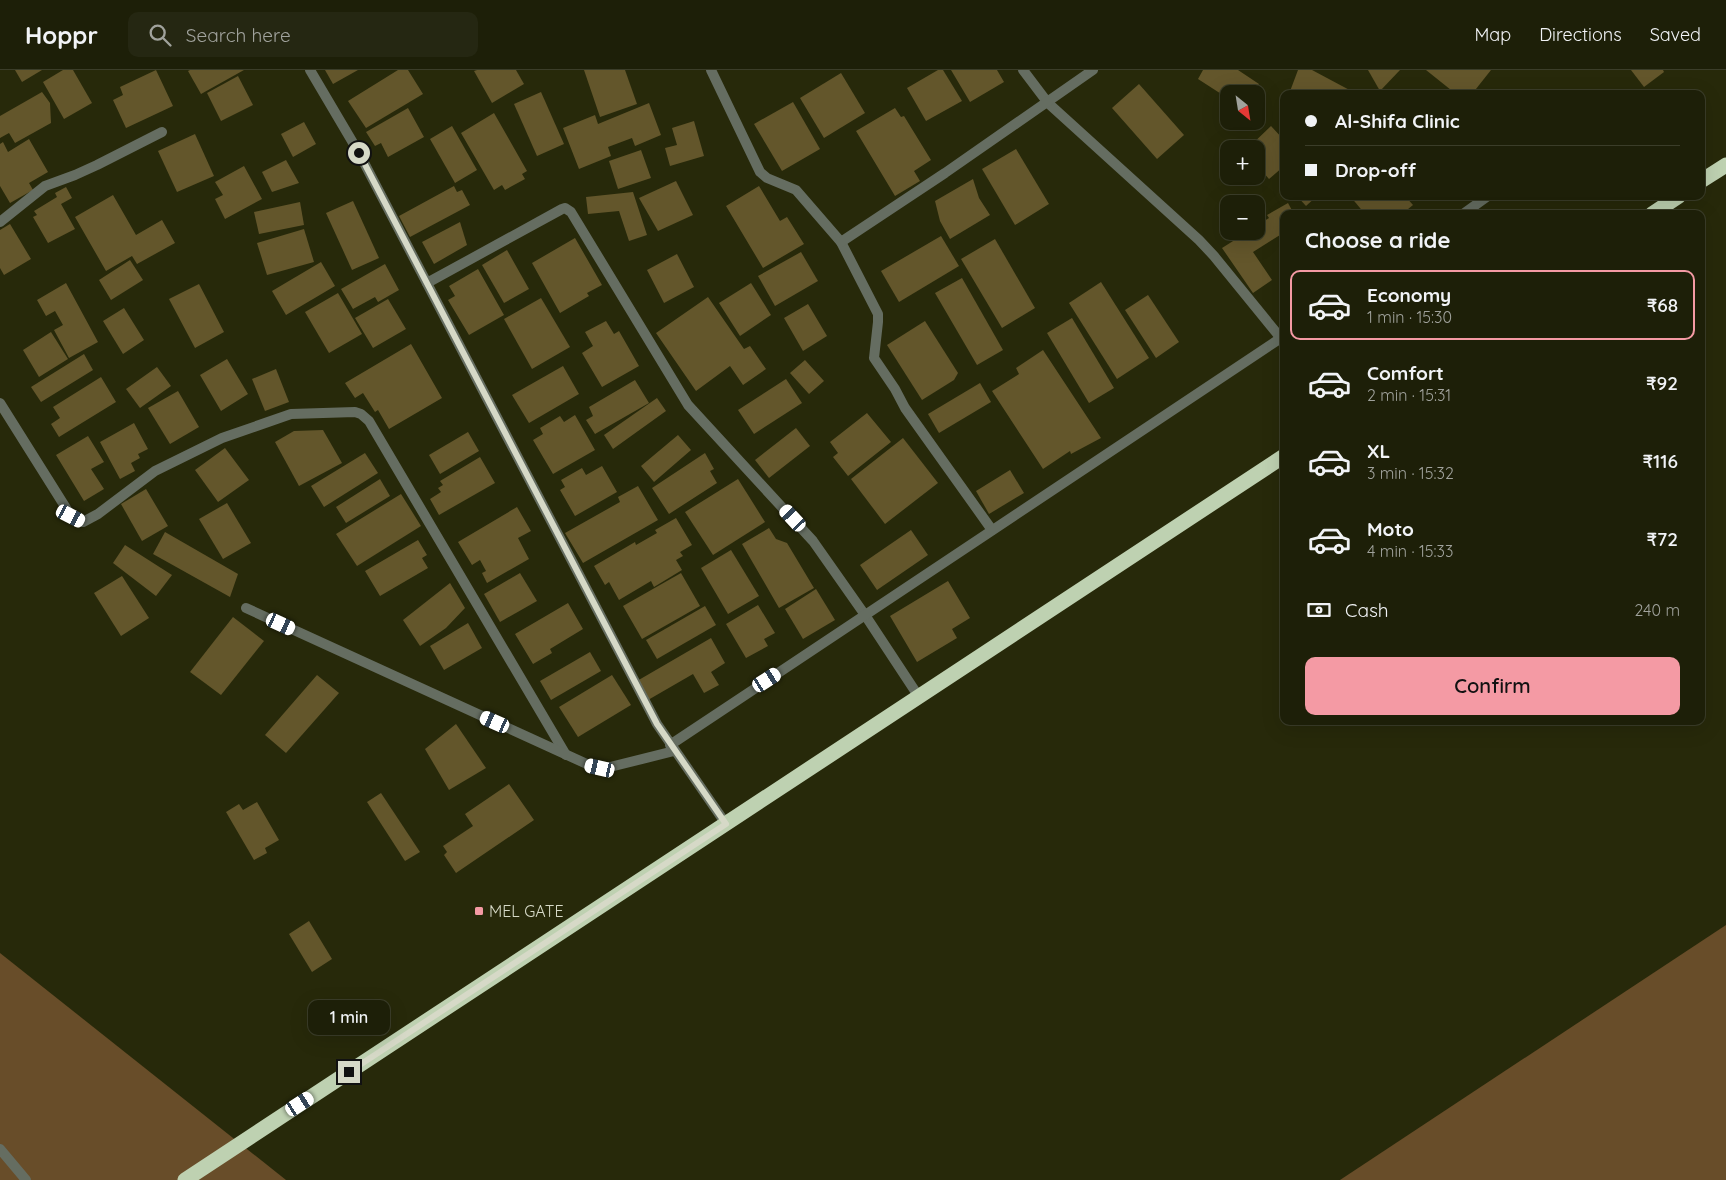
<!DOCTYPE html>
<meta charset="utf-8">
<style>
body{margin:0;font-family:Quicksand,sans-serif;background:#252712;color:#f1f3f6;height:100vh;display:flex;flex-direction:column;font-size:19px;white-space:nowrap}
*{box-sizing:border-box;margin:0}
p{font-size:16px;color:#a0a29c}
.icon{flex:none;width:28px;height:28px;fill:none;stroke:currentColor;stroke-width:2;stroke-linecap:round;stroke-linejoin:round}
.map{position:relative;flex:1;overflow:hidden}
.details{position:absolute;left:1280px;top:140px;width:425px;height:515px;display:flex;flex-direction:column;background:#1d1f08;border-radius:10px;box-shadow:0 5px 20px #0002,0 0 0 1px #3b3d29}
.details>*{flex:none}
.banner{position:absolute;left:1280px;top:20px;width:425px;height:110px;border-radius:10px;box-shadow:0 5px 20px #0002,0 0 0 1px #3b3d29;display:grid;align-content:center;height:110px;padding:0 25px;background:#1d1f08}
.needle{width:32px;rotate:150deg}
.buttons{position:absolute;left:1220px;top:15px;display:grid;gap:10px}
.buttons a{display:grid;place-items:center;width:45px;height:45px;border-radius:10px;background:#1d1f08;box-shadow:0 5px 20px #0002,0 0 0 1px #3b3d29;font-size:25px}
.end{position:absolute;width:22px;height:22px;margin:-11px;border:6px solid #d6d9c7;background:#111;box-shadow:0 0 0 2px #111}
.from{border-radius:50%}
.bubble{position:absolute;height:35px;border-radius:10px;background:#1d1f08;box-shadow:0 5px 20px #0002,0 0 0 1px #3b3d29;font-size:16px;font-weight:600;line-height:35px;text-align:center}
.car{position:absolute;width:15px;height:30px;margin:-15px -8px;border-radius:6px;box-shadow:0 0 4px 1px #0007;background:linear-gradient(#fff 24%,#345 0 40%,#fff 0 76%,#345 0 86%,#fff 0)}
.banner b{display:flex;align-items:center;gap:18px;height:48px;font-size:19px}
.banner b+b{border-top:1px solid #3b3d29}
.banner i{width:12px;height:12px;background:#f1f3f6}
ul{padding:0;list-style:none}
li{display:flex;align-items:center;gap:15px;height:70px;margin:0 10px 8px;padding:0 15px;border:2px solid transparent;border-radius:10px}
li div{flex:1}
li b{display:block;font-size:19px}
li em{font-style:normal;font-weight:600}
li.active{border-color:#f49aa4}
li>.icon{width:45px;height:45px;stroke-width:1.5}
h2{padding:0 25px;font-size:22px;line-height:60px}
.pay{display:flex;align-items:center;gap:12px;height:55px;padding:0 25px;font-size:19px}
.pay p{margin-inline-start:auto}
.action{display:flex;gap:10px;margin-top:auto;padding:10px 25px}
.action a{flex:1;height:58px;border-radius:10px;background:#f49aa4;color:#111;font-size:20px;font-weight:600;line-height:58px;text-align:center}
header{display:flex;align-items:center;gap:30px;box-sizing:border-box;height:70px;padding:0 25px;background:#1d1f08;border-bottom:1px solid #3b3d29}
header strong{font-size:24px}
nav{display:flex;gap:28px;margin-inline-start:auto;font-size:18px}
.search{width:350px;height:45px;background:#252712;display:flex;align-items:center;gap:12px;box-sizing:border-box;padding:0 18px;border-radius:10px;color:#a0a29c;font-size:19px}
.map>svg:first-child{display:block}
.forest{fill:#684d29}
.building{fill:#63562b}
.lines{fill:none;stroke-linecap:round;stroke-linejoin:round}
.lane{stroke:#656d61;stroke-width:10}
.street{stroke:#656d61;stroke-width:10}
.highway{stroke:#bed1b1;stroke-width:15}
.route{stroke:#d6d9c7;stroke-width:6}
.poi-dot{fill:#f49aa4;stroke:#27290a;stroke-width:2}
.labels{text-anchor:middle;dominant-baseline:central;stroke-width:4.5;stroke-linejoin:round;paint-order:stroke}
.poi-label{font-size:16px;fill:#d6d9c7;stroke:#27290a;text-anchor:start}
</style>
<header>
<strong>Hoppr</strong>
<div class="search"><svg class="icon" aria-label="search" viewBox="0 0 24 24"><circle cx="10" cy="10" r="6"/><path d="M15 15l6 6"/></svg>Search here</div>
<nav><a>Map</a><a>Directions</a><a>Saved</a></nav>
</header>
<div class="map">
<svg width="1726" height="1110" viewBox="0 0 1726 1110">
<rect width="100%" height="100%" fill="#27290a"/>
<g class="forest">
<path d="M1726 855V1110H1340Z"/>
<path d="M0 883 286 1110H0Z"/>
</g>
<g class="building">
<path d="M15 0H42L22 12Z"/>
<path d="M63 0H73L92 33 64 49 43 12Z"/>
<path d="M156 0 173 36 126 58 113 30 123 25 120 17Z"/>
<path d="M190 0H244L201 24 188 1Z"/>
<path d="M325 0H358L333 14Z"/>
<path d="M398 0H408L423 24 366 58 348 31Z"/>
<path d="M477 0H516L524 14 492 33 474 1Z"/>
<path d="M584 0H625L637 34 600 47Z"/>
<path d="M938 0H943L962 31 926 51 907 18Z"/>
<path d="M951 0H997L1004 12 970 32Z"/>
<path d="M1203 0H1238L1259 14 1253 24H1229V29L1198 9Z"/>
<path d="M1298 0H1312L1357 24H1289Z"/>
<path d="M1368 0H1400L1380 21Z"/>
<path d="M1426 0H1491L1472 24H1456Z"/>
<path d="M1631 0H1663L1664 2 1644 17Z"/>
<path d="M841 3 865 43 824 68 800 28Z"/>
<path d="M238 6 253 35 221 51 207 23Z"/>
<path d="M1139 14 1184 65 1157 89 1112 38Z"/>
<path d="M42 22 50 33 51 53 15 73 9 63 0 68V46Z"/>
<path d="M541 22 564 74 537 86 514 34Z"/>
<path d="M793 32 820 79 782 101 754 54Z"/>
<path d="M649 33 661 65 635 76 632 68 608 77 611 86 579 99 563 58 595 45 598 54Z"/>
<path d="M408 38 424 67 388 87 381 73 375 76 366 62Z"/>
<path d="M895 38 901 47 904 46 931 90 914 101 920 111 895 126 856 61Z"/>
<path d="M494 43 527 101 522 104 525 109 505 120 502 115 494 120 461 63Z"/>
<path d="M694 51 704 86 670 96 665 78 677 75 672 58Z"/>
<path d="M304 52 316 74 293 87 281 64Z"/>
<path d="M452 56 477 100 455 113 430 69Z"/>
<path d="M1271 56 1284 70V96L1269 109 1256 94V79H1247Z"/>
<path d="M195 64 214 106 177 122 158 81Z"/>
<path d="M29 69 48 102 29 113 33 120 10 133 0 116V74L3 72 8 82Z"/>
<path d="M1016 79 1049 134 1015 155 982 99Z"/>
<path d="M641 80 651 108 618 119 609 91Z"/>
<path d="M286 90 299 113 272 122 262 102Z"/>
<path d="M244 96 262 129 225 149 215 129 223 125 215 112Z"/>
<path d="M973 109 979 128 990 145 950 169 940 151 935 131Z"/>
<path d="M676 111 693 145 658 161 639 128Z"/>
<path d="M454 116 457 122 462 120 470 135 410 167 399 146Z"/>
<path d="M759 116 780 151 787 147 804 174 763 198 726 136Z"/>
<path d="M66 117 72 128 61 134 75 159 48 173 33 147 37 145 34 141 57 127 55 123Z"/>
<path d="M633 122 647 165 629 171 619 141 588 144 586 127Z"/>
<path d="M113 125 136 165 162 150 175 173 137 194 132 186 106 201 75 147Z"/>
<path d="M1297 126H1317L1306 136Z"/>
<path d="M1350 126H1405L1413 135 1402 144H1365Z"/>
<path d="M353 131 379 188 352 200 326 143Z"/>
<path d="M300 132 304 155 259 164 254 142Z"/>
<path d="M1288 133 1294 144H1284V172L1280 165 1253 182 1272 210 1253 223 1222 178 1249 161H1256V156L1269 148 1267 145Z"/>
<path d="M460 152 467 175 434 194 422 172Z"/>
<path d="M10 154 31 189 4 205 0 198V160Z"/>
<path d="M304 159 314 192 267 205 257 173Z"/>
<path d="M941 166 959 196 899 232 881 201Z"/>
<path d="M575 168 602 215 587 223 589 226 560 243 532 193Z"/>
<path d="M995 169 1035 238 1002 258 961 189Z"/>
<path d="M507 180 529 219 504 233 482 195Z"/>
<path d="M801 182 818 211 775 236 758 206Z"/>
<path d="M677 184 694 217 664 233 647 200Z"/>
<path d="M130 190 143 210 111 230 99 210Z"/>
<path d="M321 192 335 216 286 245 272 221Z"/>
<path d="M385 194 399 220 378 232 375 227 353 239 341 219Z"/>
<path d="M478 199 504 245 469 265 448 230 455 226 449 216Z"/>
<path d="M962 208 1003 280 977 295 935 223Z"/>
<path d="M1101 212 1149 288 1117 309 1069 233Z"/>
<path d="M66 213 98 272 69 288 54 260 63 255 55 241 46 246 37 230Z"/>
<path d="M751 213 771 245 740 266 719 233Z"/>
<path d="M199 214 224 262 195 278 169 229Z"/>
<path d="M338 223 362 264 329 283 305 242Z"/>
<path d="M1148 225 1179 272 1156 288 1125 240Z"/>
<path d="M708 227 744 279 750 276 766 299 743 315 730 296 696 321 656 263Z"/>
<path d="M541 228 570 277 532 299 504 249Z"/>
<path d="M388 229 406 259 373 278 355 248Z"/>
<path d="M808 234 827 266 803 281 784 248Z"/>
<path d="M124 238 144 270 123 284 103 251Z"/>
<path d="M1072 248 1114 318 1089 333 1047 263Z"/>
<path d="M606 251 614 264 619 261 639 296 602 317 582 283 593 276 585 262Z"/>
<path d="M925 251 958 303 954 310 922 330 887 275Z"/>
<path d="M51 262 68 289 39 307 23 280Z"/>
<path d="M411 274 442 328 389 359 378 340 375 342 363 323 355 328 345 313Z"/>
<path d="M1043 280 1101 368 1071 384 1070 381 1043 399 992 321 1019 304 1016 298Z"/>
<path d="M84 284 93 300 41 332 31 317Z"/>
<path d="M227 289 248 324 221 341 200 305Z"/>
<path d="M805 290 824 311 809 324 790 303Z"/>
<path d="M563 296 579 324 529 353 512 325Z"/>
<path d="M157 297 171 316 140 338 126 319Z"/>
<path d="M276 299 289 332 265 341 252 309Z"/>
<path d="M101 307 116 332 59 367 51 354 60 348 53 337Z"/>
<path d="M786 309 802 333 754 364 738 340Z"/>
<path d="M635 310 649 333 595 364 586 350 593 346 589 337Z"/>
<path d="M980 313 991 332 939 363 928 344Z"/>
<path d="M178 321 199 357 170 374 148 338Z"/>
<path d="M657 328 666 341 613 379 604 365Z"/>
<path d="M867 343 891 372 848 406 833 387 838 383 830 372Z"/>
<path d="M575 345 595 380 553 404 533 370 543 364 540 358 560 346 564 352Z"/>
<path d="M134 353 148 379 138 384 140 388 131 393 135 401 120 409 100 372Z"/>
<path d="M796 358 810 376 769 408 755 390Z"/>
<path d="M323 360 342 393 299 416 275 372 294 361Z"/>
<path d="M468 362 479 381 440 404 429 385Z"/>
<path d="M678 365 691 380 654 412 641 396Z"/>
<path d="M88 366 104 392 91 399 104 419 84 431 56 385Z"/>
<path d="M903 368 938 413 885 454 851 409Z"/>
<path d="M225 378 249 410 218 432 195 400Z"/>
<path d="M365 383 378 403 324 437 311 416Z"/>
<path d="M705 383 714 399 710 401 717 413 669 444 652 418Z"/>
<path d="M480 387 495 413 439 445 430 429 441 422 438 418 443 415 440 411Z"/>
<path d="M602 396 617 422 575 446 560 420 565 417 561 410 582 398 586 405Z"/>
<path d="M1010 400 1024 423 989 444 976 421Z"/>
<path d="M380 409 390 426 346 453 336 437Z"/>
<path d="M738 409 765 452 713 485 685 442Z"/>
<path d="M638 416 658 450 583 493 565 463 620 432 618 427Z"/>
<path d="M146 419 168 456 142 471 121 434Z"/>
<path d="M401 424 421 456 357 496 336 464Z"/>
<path d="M227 433 251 473 223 489 199 449Z"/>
<path d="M517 437 531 461 518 468 529 489 487 513 482 503 486 501 480 490 472 495 458 472Z"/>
<path d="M676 448 692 475 680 482 683 486 676 490 682 500 654 517 651 511 619 530 609 512 605 515 594 496 635 472 636 475 657 463 655 460Z"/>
<path d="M769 458 776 469 787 473 814 518 779 538 742 474Z"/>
<path d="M911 460 928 485 877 520 860 495Z"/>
<path d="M165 462 238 504 230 527 153 484Z"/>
<path d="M418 470 427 485 422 488 428 498 380 526 365 501Z"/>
<path d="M125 475 172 505 156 526 113 493Z"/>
<path d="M731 480 759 526 728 544 701 498Z"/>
<path d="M520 503 537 531 500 552 484 524Z"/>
<path d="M681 503 700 536 642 569 623 536Z"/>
<path d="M122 506 149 548 121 566 94 523Z"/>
<path d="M948 511 970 548 952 559 957 568 917 592 890 546Z"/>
<path d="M450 513 465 538 446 558 420 576 403 550Z"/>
<path d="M816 519 835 550 803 569 785 539Z"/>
<path d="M568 533 583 559 550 579 552 583 533 594 515 564Z"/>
<path d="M758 535 775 563 764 569 768 576 746 588 726 554Z"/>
<path d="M705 536 716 555 657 589 646 570Z"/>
<path d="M233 547 264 571 221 625 190 602Z"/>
<path d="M468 553 482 578 444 600 430 576Z"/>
<path d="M711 568 725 593 711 602 719 615 704 623 693 604 648 630 637 611Z"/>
<path d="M590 582 601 601 551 630 540 611Z"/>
<path d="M317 605 339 623 286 683 265 665Z"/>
<path d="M612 605 631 635 578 667 559 637Z"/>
<path d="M456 654 486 698 449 720 425 679Z"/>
<path d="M509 714 534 750 456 803 444 785 447 782 443 776 473 756 465 744Z"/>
<path d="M381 723 420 782 405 791 367 732Z"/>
<path d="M257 732 279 770 265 778 267 783 254 790 226 742 239 734 243 740Z"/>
<path d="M309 851 332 889 312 902 289 864Z"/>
</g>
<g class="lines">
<path class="lane" d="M0 1079 26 1110"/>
<g class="street">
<path d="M310 0 359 83 657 654 726 754"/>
<path d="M711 0 760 102 767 108 796 120 841 172 878 244V252L874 288 895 319 905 338 992 460"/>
<path d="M1023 0 1048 33 1199 170 1214 186 1284 272"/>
<path d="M1463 144 1488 126"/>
<path d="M0 152 45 116 75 105 97 95 162 62"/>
<path d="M841 172 945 103 1093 0"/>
<path d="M427 213 562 139 565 138 571 142 688 335 813 471 865 545 919 627"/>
<path d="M0 333 71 446 83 452 98 444 155 401 222 368 291 344 355 342 361 344 369 351 566 685"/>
<path d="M246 538 589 695 600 698 610 697 674 681"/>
<path d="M670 675 1284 266"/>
</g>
<g class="highway">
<path d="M1701 111 1726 95"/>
<path d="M1652 144 1679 126"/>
<path d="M185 1110 1284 386"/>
</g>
</g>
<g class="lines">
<path class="route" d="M349 1002 726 754 657 654 359 83"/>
</g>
<rect class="poi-dot" x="474" y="836" width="10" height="10" rx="2.5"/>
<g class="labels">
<g class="poi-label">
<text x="489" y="841">MEL GATE</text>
</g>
</g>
</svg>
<div class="buttons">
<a><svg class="needle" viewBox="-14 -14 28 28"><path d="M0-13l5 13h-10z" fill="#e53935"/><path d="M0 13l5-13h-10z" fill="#a0a29c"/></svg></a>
<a>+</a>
<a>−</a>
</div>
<i class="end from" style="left:359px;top:83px"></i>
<i class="end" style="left:349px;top:1002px"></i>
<div class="bubble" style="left:308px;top:930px;width:82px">1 min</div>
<i class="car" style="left:71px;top:446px;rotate:117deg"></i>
<i class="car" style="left:793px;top:448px;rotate:317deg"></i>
<i class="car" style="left:281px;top:554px;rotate:115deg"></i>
<i class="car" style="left:767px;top:610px;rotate:57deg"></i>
<i class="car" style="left:495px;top:652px;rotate:294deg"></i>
<i class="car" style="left:600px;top:698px;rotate:283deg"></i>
<i class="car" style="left:300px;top:1034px;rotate:57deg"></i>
<div class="banner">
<b><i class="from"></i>Al-Shifa Clinic</b>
<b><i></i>Drop-off</b>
</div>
<section class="details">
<h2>Choose a ride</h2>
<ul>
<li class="active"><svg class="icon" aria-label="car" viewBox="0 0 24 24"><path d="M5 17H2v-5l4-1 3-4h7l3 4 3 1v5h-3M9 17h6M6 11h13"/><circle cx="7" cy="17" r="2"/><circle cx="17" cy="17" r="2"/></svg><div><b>Economy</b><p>1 min · 15:30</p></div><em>₹68</em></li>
<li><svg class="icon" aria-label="car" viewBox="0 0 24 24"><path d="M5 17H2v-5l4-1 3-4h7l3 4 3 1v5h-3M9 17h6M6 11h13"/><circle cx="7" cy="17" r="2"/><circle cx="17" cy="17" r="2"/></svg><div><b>Comfort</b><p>2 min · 15:31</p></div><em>₹92</em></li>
<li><svg class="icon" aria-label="car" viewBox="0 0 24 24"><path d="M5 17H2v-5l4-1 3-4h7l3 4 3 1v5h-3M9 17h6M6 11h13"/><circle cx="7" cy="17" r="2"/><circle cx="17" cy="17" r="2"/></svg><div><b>XL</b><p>3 min · 15:32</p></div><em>₹116</em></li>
<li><svg class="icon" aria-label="car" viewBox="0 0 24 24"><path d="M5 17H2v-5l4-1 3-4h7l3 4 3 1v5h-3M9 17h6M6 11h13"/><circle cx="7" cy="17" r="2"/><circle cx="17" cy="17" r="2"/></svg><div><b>Moto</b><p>4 min · 15:33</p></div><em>₹72</em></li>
</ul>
<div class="pay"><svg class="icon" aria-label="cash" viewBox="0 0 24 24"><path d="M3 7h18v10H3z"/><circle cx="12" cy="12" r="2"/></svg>Cash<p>240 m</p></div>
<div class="action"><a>Confirm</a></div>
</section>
</div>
